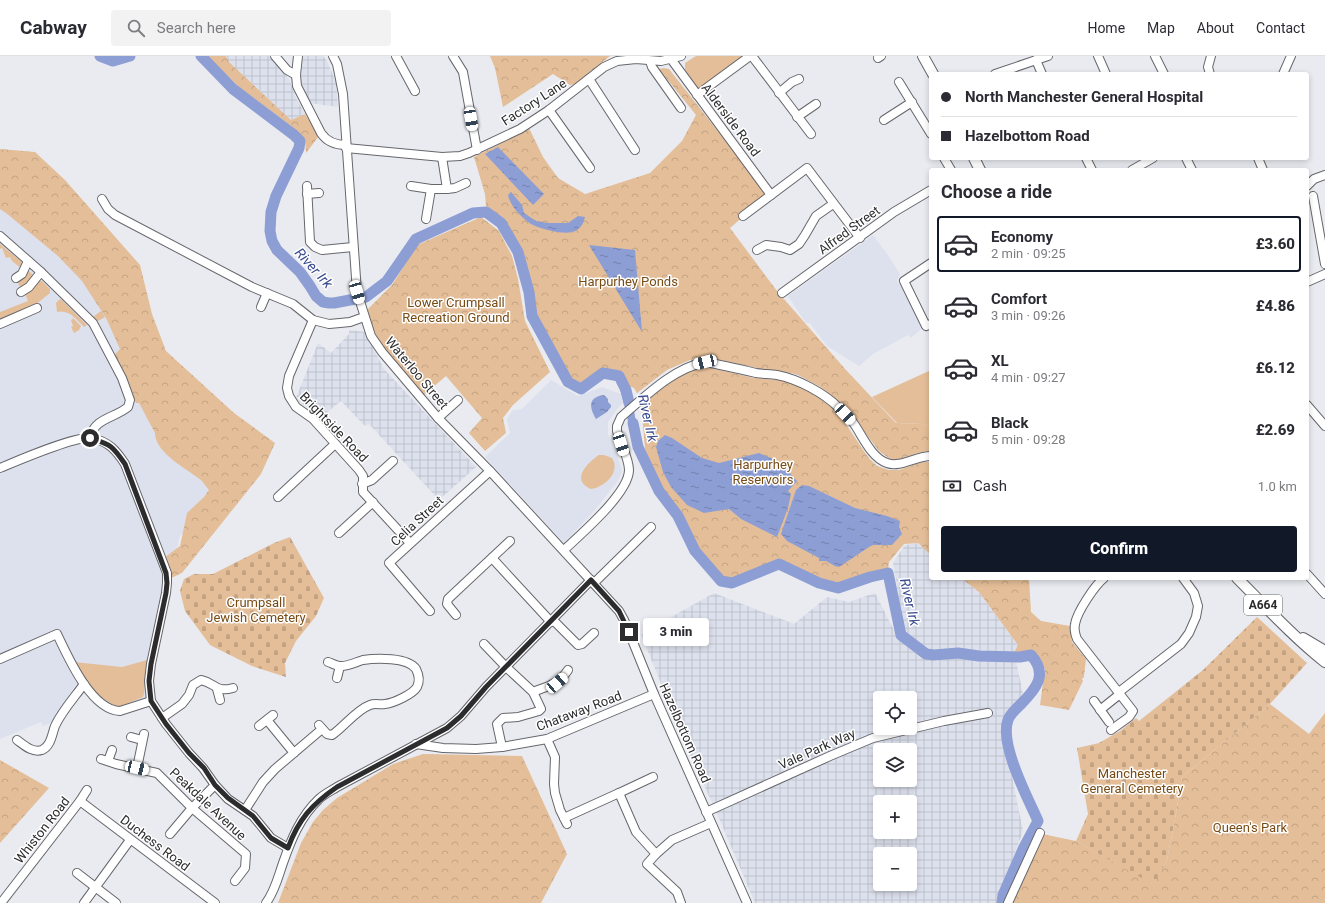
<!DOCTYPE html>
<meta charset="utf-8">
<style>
body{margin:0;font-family:Roboto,sans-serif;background:#f2f2f3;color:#2b2b33;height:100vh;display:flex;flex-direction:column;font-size:15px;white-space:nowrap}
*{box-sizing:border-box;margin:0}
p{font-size:13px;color:#7c7c81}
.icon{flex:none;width:22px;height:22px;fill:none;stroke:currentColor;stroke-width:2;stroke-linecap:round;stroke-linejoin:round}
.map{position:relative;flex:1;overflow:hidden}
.sheet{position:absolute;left:929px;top:112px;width:380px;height:412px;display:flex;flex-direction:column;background:#fff;border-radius:4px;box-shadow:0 2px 6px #0003}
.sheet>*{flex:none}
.top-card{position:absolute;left:929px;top:16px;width:380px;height:88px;border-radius:4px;box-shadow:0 2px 6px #0003;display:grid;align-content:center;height:88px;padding:0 12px;background:#fff}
.controls{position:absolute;left:873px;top:635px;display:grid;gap:8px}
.controls a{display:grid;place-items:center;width:44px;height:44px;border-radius:4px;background:#fff;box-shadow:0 2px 6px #0003;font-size:20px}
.end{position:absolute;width:18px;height:18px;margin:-9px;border:5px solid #2c2c2e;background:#fff;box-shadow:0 0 0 2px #fff}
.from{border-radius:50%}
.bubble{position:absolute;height:28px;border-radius:4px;background:#fff;box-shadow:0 2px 6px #0003;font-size:13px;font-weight:800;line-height:28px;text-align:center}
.car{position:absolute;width:12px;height:24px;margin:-12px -6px;border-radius:5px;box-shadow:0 0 3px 1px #0007;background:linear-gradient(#fff 24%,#345 0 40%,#fff 0 76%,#345 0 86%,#fff 0)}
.top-card b{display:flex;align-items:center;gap:14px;height:38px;font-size:15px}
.top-card b+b{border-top:1px solid #e1e1e2}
.top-card i{width:10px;height:10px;background:#2b2b33}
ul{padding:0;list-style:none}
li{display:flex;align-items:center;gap:12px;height:56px;margin:0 8px 6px;padding:0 4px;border:2px solid transparent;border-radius:4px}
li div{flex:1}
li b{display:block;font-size:15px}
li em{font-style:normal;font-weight:800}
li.selected{border-color:#111827}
li>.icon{width:36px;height:36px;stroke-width:1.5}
h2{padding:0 12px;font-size:18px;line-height:48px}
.pay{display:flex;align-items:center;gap:10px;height:44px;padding:0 12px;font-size:15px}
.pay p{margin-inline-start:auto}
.primary-button{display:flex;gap:8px;margin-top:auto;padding:8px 12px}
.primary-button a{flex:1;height:46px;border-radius:4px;background:#111827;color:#fff;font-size:16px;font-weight:800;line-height:46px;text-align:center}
header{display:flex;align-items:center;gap:24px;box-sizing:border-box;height:56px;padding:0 20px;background:#fff;border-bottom:1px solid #e1e1e2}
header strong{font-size:19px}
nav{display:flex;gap:22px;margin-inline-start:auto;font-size:14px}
.search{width:280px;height:36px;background:#f2f2f3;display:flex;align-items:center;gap:10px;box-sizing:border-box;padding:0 14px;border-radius:4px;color:#7c7c81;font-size:15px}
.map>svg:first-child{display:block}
.built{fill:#dde1ed}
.industrial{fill:url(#industrial-grid);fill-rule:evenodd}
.green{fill:#e4be98}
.forest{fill:url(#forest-crowns)}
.cemetery{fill:url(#cemetery-stones)}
.water{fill:url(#water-ripples)}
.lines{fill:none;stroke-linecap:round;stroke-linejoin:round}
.river{stroke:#8d9ed5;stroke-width:11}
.minor-casing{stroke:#66676c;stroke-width:10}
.major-casing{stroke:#66676c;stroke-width:12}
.minor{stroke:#fff;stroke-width:8}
.major{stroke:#fff;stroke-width:10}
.route{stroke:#2c2c2e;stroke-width:5}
.labels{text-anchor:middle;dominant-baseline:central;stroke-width:3;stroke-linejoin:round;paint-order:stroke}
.shield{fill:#fff;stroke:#6b6b6d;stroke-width:1}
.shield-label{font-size:12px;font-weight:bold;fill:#2c2c2e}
.street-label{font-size:13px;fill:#2c2c2e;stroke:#fff}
.park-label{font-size:13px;fill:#784b14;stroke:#fff}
.water-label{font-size:14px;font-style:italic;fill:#394a8e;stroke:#fff}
</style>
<header>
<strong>Cabway</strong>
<div class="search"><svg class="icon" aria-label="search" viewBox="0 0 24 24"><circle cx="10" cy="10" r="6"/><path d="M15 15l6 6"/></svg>Search here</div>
<nav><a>Home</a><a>Map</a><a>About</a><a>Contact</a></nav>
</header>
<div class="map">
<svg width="1325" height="847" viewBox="0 0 1325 847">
<defs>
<pattern id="industrial-grid" width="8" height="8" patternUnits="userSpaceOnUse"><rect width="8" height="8" fill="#dde1ed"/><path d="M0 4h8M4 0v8" fill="none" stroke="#bec1cc"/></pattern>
<pattern id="forest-crowns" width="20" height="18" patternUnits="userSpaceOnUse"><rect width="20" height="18" fill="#e4be98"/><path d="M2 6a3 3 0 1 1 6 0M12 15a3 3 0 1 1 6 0" fill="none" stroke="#c4a383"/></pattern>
<pattern id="cemetery-stones" width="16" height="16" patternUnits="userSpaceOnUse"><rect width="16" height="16" fill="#e4be98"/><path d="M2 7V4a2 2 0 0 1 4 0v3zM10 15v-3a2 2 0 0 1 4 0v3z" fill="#c4a383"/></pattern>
<pattern id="water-ripples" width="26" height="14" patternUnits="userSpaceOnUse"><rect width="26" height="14" fill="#8d9ed5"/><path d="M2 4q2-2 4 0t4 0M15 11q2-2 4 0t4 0" fill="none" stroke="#7381ad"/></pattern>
</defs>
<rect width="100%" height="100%" fill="#e9ebf0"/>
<g class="built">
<path d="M0 141 68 194 216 427 179 482 175 512 148 596 146 625 149 652 105 656 95 650 76 628 53 666 43 670 41 666 0 683Z"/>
<path d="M873 179 883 193H884L900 218 897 225 900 230 903 231 923 271 911 282 908 279 873 298 859 310 827 290 810 267H806L788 240Z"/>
<path d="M551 324 578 340 602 331 621 338 623 347 617 353 608 366V378L620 408 622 416 618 425 594 455 564 487 485 401 510 377 507 363 513 354 522 353Z"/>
</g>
<g class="industrial">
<path d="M226 0H269L289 23 297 44 305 58 291 64 229 6Z"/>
<path d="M303 0H323L327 5 336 26 338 51 309 47 300 30Z"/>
<path d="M349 274 365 276 384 313 476 411 439 444 369 368 365 370 341 345 319 363 296 342 318 287 331 297 349 278Z"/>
<path d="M918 487 931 499V522H961L979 536 1018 589 1014 597 977 598 958 594 930 596 905 579 893 507 905 489Z"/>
<path d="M714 537 794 568 827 541 849 546 875 537 898 582 926 602 936 605 959 600 1016 605 1023 638 1002 670 1023 775 997 847H755L718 760 687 692 641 578ZM880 642H910V672H880ZM880 694H910V724H880ZM880 746H910V776H880ZM880 798H910V828H880Z"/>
</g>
<g class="green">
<path d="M696 0H745L700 32H696L685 13V7Z"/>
<path d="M0 188 22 206 23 210 22 213 12 205 10 201 6 202 2 192 0 193Z"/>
<path d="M27 213 33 219 32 221 33 222 21 234 17 224Z"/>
<path d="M39 225H42L50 233V237L35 249 0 263V256L28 245 25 238 32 234Z"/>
<path d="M60 243 62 244 87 269 84 271C76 263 69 253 57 256L56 247Z"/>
<path d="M101 255 105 261 98 265 93 261Z"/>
<path d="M72 261 81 270 79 274 74 277 71 271 73 270 71 264 73 263Z"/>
<path d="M931 314V371L923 368 897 367 872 341Z"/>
<path d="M599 399H604L612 402C621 416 605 431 591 433 570 424 587 407 599 399Z"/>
<path d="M147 604 144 638 143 641 119 651C94 640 87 627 74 606L122 611Z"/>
</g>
<g class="forest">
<path d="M207 0H226L229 6 291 64 305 58 319 80 306 97 305 83 290 69 240 32Z"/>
<path d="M490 0H615H610L575 28 570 29 553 18 503 51 495 12Z"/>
<path d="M664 12 669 13 768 139 730 172 777 235 846 314 896 367 923 368 931 371V395C918 395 906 402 893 405L879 395 850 357 840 346 819 330 796 318 757 312 725 305 703 302 690 304 667 314 637 337 634 332 608 322 584 328 571 323 535 260 531 234 521 194 504 164 486 150 485 138 474 101 521 77 529 72 543 101 558 122 585 138 650 117 682 85 696 59 659 13Z"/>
<path d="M0 93 35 96 65 124 140 209 152 258 166 295 234 357 275 387 261 418 182 517 169 523 164 502 180 490 187 457 204 441 209 434C206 431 204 427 201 424 187 413 155 397 155 377L139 347H136L113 300 120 293 106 262 82 225 58 200 6 157 0 153Z"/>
<path d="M481 161 499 175 512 200 518 223 525 265 550 316 513 349 503 362 506 377 485 395 469 377 482 362 446 320 424 339C397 312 379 292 366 255L392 229 417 189Z"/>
<path d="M703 310 754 322 789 325 808 334 833 352 841 361 868 401 877 410 889 414H899L922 406H931V499L918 487 904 488 889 506 888 514 839 529 821 525 780 506 733 523 722 521 698 492 681 456 661 432 645 393 641 345 678 320Z"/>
<path d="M961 522H1029L1031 556 1041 565 1070 570 1072 586 1086 603 1084 621 1082 623 1083 625 1069 654 1040 649 1045 612 1022 598 1014 597 1018 589 979 536Z"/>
<path d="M1270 648 1309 678 1325 657V847H1012L1042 778 1076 785 1154 828 1167 804 1175 763 1182 721Z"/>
<path d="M423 698 522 700 567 798 541 847H278L301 787 313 766 323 754 337 742 393 708Z"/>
<path d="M0 704 49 732 0 787Z"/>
</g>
<g class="cemetery">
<path d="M290 481 324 542 316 560 296 585 285 607 286 621 252 610 210 589 185 555 180 535 184 523 194 518H213L274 487Z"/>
<path d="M1257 561 1307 607 1270 648 1182 721 1175 763 1167 804 1154 829 1076 785 1088 758 1077 692 1099 687 1120 675 1136 662 1139 665 1203 614Z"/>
</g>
<g class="water">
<path d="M498 91 544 138 533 149 485 98Z"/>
<path d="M511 136 522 149 524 157 536 165 548 167H568L578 160 585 161C581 179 567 178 552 175 545 173 538 172 531 168 522 162 510 150 508 139Z"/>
<path d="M589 189 635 194 642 276Z"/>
<path d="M628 331 632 341 638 380 632 384 624 347 620 334Z"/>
<path d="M604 339 608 343V346L611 349V351L607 356 596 363C589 351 588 341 604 339Z"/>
<path d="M665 379 672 382 702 402 719 407 759 397 780 406 797 425 788 435 791 438 788 452 777 481 741 463 729 453 704 457 687 449 671 431 663 416 656 391 658 385Z"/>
<path d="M802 429 809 430 855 452 887 460 900 465 899 471 902 478 892 489H873L869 491 839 511 835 510 826 505H819V502L787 485 781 478 796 434Z"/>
</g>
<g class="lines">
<g class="river">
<path d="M100 0 113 5 130 0"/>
<path d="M201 0 233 33 294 79 300 85 299 92 276 140 271 156 270 175 272 185 277 194 300 216 310 230 316 240 323 246 329 247H334L366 241 387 225 416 183 473 157 486 156 501 167 518 196 529 236 532 260 568 326 581 333 603 317 619 320 626 334 629 347"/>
<path d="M633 367 638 391 659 435 678 460 695 495 721 525 732 527 779 508 819 527 838 532 870 521 888 517 901 579 926 598 934 599 958 597 979 600 1020 601 1031 599C1048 618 1037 632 1021 648 1017 652 1010 658 1008 664 999 688 1028 742 1038 765L1024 791 1003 839 1002 847"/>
</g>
<g class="minor-casing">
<g id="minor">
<path d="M275 0 287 14 296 19"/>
<path d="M298 0 296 19 297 30 321 77C327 86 335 89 346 89"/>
<path d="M333 0 337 8 343 38 357 236 371 280 382 296 438 362 490 415 619 555 624 564 654 638 747 847"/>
<path d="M396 0 415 35"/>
<path d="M453 0 463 16 477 94"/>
<path d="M752 0 811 78"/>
<path d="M1098 0 1106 18"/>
<path d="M1155 0 1164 18"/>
<path d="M878 2 881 0"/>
<path d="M671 3 771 139"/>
<path d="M1036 4 1042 18"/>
<path d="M650 5 652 11 681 52"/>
<path d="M995 18 1048 0"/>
<path d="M1210 18 1208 11 1211 0"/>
<path d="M1283 18 1291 0"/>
<path d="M589 23 635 94"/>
<path d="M899 26 931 78"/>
<path d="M779 37 792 26 799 23"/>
<path d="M697 39 750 0"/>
<path d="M549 54 590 112"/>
<path d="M797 61 816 48"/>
<path d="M884 64 912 46"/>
<path d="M346 92 442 101 460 100 469 97 520 73 549 54 604 11 617 5 636 3 661 5 681 0"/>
<path d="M944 102 951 114"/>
<path d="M1086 102 1092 114"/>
<path d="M1186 102 1192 114"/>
<path d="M1258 102 1263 114"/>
<path d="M1132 114 1153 102"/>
<path d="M307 130 310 186 315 191 322 194 353 191"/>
<path d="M411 130 431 133"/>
<path d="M1307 130 1314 123 1325 119"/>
<path d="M447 133 455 132 466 127"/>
<path d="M307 138 319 137"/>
<path d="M1313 140 1325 208"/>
<path d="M102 143 108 153 115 159 252 231 293 248 313 264 329 268 340 267 350 266 364 261"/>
<path d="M743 160 807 112 860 182"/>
<path d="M426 163 431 133H447L442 101"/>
<path d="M0 180 41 216 93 267 122 322 130 344 128 351C115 362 94 362 90 382"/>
<path d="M757 194 766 189 781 191 790 194 799 188 805 179 816 160 833 148"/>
<path d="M931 207 904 225 926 270 931 268"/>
<path d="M16 222 22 218 28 205"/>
<path d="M1307 226 1325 218"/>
<path d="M21 236 29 231 41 216"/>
<path d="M782 237 894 156 931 134"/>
<path d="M261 251 267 237"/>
<path d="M313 264 289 320 287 332 289 340 296 351 313 363 359 414 363 420V436L410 487"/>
<path d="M0 268 37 252"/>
<path d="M1307 349 1325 370"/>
<path d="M438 362 458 344"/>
<path d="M0 412C17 405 77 379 92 382 109 386 116 394 125 408L167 517V527L166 537 151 608 149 625 151 645 166 668 189 697 203 712 215 729 228 743 253 760 271 782 288 792"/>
<path d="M362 428 372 424 393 405"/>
<path d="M278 441 335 388"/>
<path d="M339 477 373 446"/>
<path d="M564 494C581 478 629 437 629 414 629 402 620 387 617 375V370L621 361C646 340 672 313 705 306 722 309 739 313 756 317 763 318 770 318 777 319 798 323 824 337 839 352 844 356 848 360 852 365 862 378 870 401 887 407 900 412 916 400 931 400"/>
<path d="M492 502 551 566"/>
<path d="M1307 518 1325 538"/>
<path d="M1104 522C1095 529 1077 556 1075 568 1074 573 1075 578 1077 583L1133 655 1129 661 1111 674"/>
<path d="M594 527 651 471"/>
<path d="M430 555 389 507 490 415"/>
<path d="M456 559 447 548 448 543 510 485"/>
<path d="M553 564 578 589 582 588 594 577"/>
<path d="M484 588 506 611 533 636 541 653 539 655 518 661 503 662 497 668 502 691"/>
<path d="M0 603 57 578C68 601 91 654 120 655L151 645"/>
<path d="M337 622 340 610"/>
<path d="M217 633 220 644"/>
<path d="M533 636C548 630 559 628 568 614"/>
<path d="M1119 636 1181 588 1189 577 1196 561 1198 550 1194 537 1183 522"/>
<path d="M1094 645 1109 666"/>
<path d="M1100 654 1120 638"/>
<path d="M162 662 182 648 189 639 193 629 201 624C216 627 215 637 233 632"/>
<path d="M267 664 294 697"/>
<path d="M319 669 327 678 332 679C344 671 356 654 370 649 375 647 380 649 385 648 394 647 413 638 417 631 420 625 419 619 416 613 408 601 376 602 363 604 356 606 347 611 340 610 336 610 332 607 328 606"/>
<path d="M259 670 273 659"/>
<path d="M131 681 142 684"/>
<path d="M547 683 555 701 554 728 555 737 560 754 567 768"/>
<path d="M17 684C24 689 32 697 42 694 51 690 52 678 55 670 62 655 74 642 84 628"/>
<path d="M416 688 443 692 476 693 502 691 547 683 654 638"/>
<path d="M101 703 116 708 157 717 192 752 246 798 245 812 235 825"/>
<path d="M108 705 112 694"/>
<path d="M137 712 144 678"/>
<path d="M619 737 653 721"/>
<path d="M80 745 215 847"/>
<path d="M245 754 263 726 275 713 322 673"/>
<path d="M706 756 830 700 873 682 944 665 988 657"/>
<path d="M564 762 619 737 636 776 656 798 672 784 711 767"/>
<path d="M170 778 192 752 215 729"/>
<path d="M656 798 647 808 677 836 681 847"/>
<path d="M77 817 116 847"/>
<path d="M1 847 80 745 87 734"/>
<path d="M84 847 130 784"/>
<path d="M266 847C275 835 278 821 283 807 291 784 300 761 319 743 324 738 331 735 337 731L447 672 461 660 486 631 591 524"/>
<path d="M1008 847 1040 777"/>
</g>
</g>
<g class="major-casing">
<g id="major">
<path d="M923 0 933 18"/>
<path d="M974 102 980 114"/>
<path d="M1237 522C1265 550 1293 581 1325 606"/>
<path d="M1303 582 1325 595"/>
</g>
</g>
<use href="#minor" class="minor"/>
<use href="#major" class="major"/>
</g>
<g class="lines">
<path class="route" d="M90 382C111 389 112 389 125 408L166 517 167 527 166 537 151 608 149 625 151 645 166 668 189 697 204 712 215 729 228 742 253 760 271 782 288 792C298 764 312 748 337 731L447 672 461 660 486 631 591 524 619 555 629 576"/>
</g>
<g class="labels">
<rect class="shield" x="1244" y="539" width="38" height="20" rx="3"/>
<g class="shield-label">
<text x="1263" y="549">A664</text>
</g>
<g class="street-label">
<text transform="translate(534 46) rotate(-33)">Factory Lane</text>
<text transform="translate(731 64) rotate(53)">Alderside Road</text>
<text transform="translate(849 174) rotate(-36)">Alfred Street</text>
<text transform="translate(417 317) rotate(50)">Waterloo Street</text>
<text transform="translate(334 371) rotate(46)">Brightside Road</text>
<text transform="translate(417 465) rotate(-43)">Celia Street</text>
<text transform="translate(579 655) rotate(-21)">Chataway Road</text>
<text transform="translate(685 677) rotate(66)">Hazelbottom Road</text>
<text transform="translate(817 693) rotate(-24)">Vale Park Way</text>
<text transform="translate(208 748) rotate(43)">Peakdale Avenue</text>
<text transform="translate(42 774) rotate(-52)">Whiston Road</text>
<text transform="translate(155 787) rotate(37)">Duchess Road</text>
</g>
<g class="park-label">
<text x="628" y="225">Harpurhey Ponds</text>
<text x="456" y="246">Lower Crumpsall<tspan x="456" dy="15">Recreation Ground</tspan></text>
<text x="763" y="408">Harpurhey<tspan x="763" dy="15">Reservoirs</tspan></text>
<text x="256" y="546">Crumpsall<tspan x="256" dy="15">Jewish Cemetery</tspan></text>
<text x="1132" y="717">Manchester<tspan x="1132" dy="15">General Cemetery</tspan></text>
<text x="1250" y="771">Queen's Park</text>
</g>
<g class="water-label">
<text transform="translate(314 212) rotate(48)">River Irk</text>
<text transform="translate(648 362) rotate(77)">River Irk</text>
<text transform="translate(910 546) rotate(77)">River Irk</text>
</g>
</g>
</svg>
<div class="controls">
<a><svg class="icon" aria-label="locate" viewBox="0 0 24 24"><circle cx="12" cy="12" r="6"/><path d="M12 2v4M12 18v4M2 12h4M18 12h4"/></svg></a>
<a><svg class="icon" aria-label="layers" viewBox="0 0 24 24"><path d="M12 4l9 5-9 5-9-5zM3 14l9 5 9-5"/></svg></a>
<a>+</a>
<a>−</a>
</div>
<i class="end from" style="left:90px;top:382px"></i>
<i class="end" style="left:629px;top:576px"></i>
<div class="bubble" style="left:643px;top:562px;width:66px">3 min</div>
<i class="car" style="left:471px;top:63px;rotate:170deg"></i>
<i class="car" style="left:357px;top:236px;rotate:164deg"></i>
<i class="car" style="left:705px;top:306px;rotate:257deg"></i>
<i class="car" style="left:845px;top:358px;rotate:137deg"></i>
<i class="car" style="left:621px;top:388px;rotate:162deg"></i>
<i class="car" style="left:557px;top:627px;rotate:49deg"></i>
<i class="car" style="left:137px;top:712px;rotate:103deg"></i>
<div class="top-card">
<b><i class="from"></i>North Manchester General Hospital</b>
<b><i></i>Hazelbottom Road</b>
</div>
<section class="sheet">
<h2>Choose a ride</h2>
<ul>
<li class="selected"><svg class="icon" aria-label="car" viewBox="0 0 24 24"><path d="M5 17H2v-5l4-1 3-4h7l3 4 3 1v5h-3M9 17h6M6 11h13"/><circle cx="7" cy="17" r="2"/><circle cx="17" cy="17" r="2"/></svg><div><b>Economy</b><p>2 min · 09:25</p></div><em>£3.60</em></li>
<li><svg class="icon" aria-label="car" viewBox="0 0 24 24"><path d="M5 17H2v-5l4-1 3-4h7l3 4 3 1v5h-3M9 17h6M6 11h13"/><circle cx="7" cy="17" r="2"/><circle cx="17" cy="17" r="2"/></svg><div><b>Comfort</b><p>3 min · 09:26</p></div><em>£4.86</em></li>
<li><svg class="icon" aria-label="car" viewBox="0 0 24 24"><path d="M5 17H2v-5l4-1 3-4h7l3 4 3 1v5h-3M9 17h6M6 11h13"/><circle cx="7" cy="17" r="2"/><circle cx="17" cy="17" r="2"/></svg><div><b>XL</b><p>4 min · 09:27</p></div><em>£6.12</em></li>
<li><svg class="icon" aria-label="car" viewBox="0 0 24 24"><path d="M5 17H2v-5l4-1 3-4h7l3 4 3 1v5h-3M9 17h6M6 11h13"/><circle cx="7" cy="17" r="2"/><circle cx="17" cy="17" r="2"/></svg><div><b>Black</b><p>5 min · 09:28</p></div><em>£2.69</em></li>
</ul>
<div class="pay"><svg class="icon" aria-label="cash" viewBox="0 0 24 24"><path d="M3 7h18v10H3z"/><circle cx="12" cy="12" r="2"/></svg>Cash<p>1.0 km</p></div>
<div class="primary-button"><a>Confirm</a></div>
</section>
</div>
